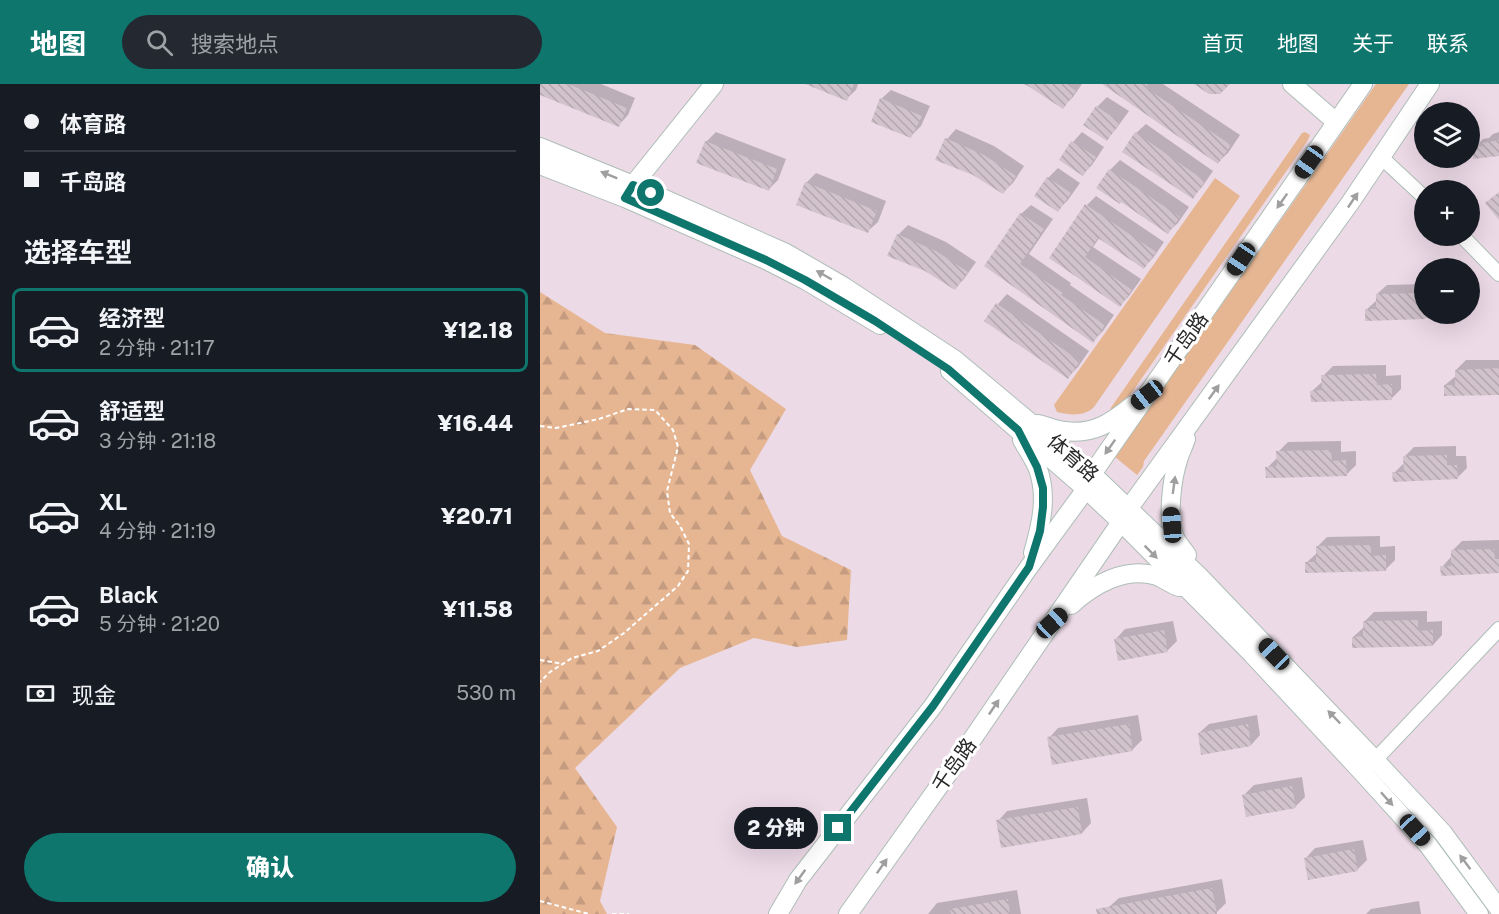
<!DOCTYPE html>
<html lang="zh">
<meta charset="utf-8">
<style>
body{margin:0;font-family:"Public Sans","Noto Sans SC",sans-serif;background:#242831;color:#f1f3f6;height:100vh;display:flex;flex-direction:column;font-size:22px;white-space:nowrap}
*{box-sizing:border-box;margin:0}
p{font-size:20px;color:#9ea1a6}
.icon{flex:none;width:33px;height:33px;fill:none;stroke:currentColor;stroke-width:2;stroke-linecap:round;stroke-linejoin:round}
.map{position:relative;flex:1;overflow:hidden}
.sheet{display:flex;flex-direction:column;background:#171b24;width:540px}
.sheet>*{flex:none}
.banner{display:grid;align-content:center;height:132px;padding:0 24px;background:#171b24}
.tools{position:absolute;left:874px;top:18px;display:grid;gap:12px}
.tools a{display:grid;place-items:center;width:66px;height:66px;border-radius:50%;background:#171b24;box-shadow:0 6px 24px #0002;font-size:30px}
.end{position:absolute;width:27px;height:27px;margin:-14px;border:8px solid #0f766e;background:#fff;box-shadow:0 0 0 3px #fff}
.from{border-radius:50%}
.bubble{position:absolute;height:42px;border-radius:21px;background:#171b24;box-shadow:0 6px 24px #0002;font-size:20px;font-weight:800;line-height:42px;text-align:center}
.car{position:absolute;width:18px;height:36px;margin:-18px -9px;border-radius:8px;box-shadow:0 0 4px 2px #0007;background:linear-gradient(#222 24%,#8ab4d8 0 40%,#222 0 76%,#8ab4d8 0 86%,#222 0)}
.banner b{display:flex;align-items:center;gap:21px;height:57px;font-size:22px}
.banner b+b{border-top:2px solid #363941}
.banner i{width:15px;height:15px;background:#f1f3f6}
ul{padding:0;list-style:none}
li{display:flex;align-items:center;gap:18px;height:84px;margin:0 12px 9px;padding:0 12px;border:3px solid transparent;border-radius:9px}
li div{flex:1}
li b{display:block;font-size:22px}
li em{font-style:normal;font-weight:800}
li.selected{border-color:#0f766e}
li>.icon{width:54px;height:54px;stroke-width:1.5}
h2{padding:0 24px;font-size:27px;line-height:72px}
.pay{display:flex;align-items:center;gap:15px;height:66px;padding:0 24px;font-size:22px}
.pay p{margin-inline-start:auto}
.button{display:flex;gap:12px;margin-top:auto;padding:12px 24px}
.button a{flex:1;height:69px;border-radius:36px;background:#0f766e;color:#fff;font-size:24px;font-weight:800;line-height:69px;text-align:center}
header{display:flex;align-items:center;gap:36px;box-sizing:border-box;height:84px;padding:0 30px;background:#0f766e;color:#fff}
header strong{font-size:28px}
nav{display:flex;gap:33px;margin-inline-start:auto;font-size:21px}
.search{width:420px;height:54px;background:#242831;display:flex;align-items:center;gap:15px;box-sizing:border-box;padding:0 21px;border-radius:33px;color:#9ea1a6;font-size:22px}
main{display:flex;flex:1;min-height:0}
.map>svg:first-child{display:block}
.grass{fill:#e6b693}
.forest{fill:url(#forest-firs)}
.shadow{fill:#0003}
.building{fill:url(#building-back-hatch)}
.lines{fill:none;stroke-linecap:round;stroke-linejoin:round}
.street-casing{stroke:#aebeb7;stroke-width:16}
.secondary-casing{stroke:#aebeb7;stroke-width:20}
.path{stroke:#fff;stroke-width:2;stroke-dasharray:4.5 3;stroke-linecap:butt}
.street{stroke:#fff;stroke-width:14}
.secondary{stroke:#fff;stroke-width:18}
.oneway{fill:#9f9f9f}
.route{stroke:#0f766e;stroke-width:8}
.labels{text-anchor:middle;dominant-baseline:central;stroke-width:6;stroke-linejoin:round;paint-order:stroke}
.street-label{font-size:20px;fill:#292929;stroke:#fff}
</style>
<header>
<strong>地图</strong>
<div class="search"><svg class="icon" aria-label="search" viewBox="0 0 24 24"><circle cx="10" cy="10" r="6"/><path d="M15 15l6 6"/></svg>搜索地点</div>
<nav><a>首页</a><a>地图</a><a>关于</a><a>联系</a></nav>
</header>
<main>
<section class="sheet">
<div class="banner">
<b><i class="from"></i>体育路</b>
<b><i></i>千岛路</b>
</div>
<h2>选择车型</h2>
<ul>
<li class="selected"><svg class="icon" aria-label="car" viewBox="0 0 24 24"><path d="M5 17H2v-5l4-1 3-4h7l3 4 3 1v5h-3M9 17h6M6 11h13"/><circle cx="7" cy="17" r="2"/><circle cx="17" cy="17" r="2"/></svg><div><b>经济型</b><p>2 分钟 · 21:17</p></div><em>¥12.18</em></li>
<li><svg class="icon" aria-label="car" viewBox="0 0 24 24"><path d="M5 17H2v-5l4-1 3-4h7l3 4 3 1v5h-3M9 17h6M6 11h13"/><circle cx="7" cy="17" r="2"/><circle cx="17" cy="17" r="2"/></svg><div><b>舒适型</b><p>3 分钟 · 21:18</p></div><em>¥16.44</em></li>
<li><svg class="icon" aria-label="car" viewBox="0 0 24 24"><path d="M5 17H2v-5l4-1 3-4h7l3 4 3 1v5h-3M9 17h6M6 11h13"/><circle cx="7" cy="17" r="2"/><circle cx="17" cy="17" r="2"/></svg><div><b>XL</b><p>4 分钟 · 21:19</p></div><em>¥20.71</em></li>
<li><svg class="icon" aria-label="car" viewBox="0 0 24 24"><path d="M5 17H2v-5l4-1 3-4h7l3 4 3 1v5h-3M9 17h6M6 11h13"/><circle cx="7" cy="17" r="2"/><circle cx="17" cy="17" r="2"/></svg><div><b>Black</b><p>5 分钟 · 21:20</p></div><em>¥11.58</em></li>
</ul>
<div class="pay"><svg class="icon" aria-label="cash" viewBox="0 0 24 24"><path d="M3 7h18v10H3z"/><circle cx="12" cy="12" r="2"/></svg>现金<p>530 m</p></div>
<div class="button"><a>确认</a></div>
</section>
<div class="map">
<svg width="959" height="830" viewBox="0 0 959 830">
<defs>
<pattern id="forest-firs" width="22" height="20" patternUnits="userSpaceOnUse" patternTransform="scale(1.5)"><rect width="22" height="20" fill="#e6b693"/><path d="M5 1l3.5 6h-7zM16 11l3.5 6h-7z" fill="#c59c7f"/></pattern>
<pattern id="building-back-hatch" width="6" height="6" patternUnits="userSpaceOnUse" patternTransform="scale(1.5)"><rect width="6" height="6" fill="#d1c2cb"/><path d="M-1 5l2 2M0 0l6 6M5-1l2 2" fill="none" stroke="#b3a7ae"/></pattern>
</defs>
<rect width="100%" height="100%" fill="#ecdae6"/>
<g class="grass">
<path d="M836 0H869L604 377 603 383 597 391 575 373Z"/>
<path d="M765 48 770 51 768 56 588 314 577 324 570 325 762 49Z"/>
<path d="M675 94 700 112 554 323C544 333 530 331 517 328L514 321Z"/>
</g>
<path class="forest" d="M0 208 65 249 155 261 246 325 210 386 242 452 311 486 307 556 257 563 214 554 140 584 35 684 77 743 60 817 67 830H0Z"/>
<g class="shadow">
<path d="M0 0H61L95 14 88 31 79 41 0 9Z"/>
<path d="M267 0H318L316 6 306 15Z"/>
<path d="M483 0H542L533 13 523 23 494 4Z"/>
<path d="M575 0H623L700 51 688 69 678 78Z"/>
<path d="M351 6 390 22 381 42 371 52 341 15Z"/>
<path d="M567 13 589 27 576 45 567 55 545 40 557 23Z"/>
<path d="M606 40 673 87 662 103 652 113 596 49Z"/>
<path d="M416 45 454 62 484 82 473 99 463 108 407 55Z"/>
<path d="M176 48 246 75 238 96 228 106 166 58Z"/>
<path d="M542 48 564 63 552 81 542 91 521 76 533 58Z"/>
<path d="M959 48V70L933 65 943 55 949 54 953 50Z"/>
<path d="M580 76 649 123 638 139 628 148 581 117 559 104 570 86Z"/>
<path d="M518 84 540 99 528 116 518 126 496 112 508 94Z"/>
<path d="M276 89 346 117 338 138 328 147 266 99Z"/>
<path d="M556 112 624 158 613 174 604 183 560 153 553 163 601 195 589 212 580 221 511 174 547 121Z"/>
<path d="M491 121 513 135 489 170 531 199 530 201 574 231 563 247 553 257 446 182 481 130Z"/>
<path d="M368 141 406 158 436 178 424 195 415 204 386 186 349 171 359 150Z"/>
<path d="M885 200V230H909L906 233 826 235V226L837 216V210L847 201Z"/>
<path d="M467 210 549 267 538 283 528 293 446 236 458 220Z"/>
<path d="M926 276H959V310L905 301 916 292V286Z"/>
<path d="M846 281V292L861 291V305L851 315 772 307 782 298 783 292 793 282Z"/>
<path d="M801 357V368L816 367V381L806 391 727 384 737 374 738 368 748 358Z"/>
<path d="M916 362V372H926L927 384 917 394 854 389 864 379V373L874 363Z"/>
<path d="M840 452V463L855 462V476L845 486 766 479 777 469V463L787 453Z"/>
<path d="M959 456V488L902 483 911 473 912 467 922 457Z"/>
<path d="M887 527V538L902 537V551L893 561 813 553 823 544 824 538 834 528Z"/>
<path d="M633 537 637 557 627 567 576 555 585 545Z"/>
<path d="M598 631 602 656 592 666 509 654 518 644Z"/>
<path d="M717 631 720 651 711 661 659 649 669 640Z"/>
<path d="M762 693 765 713 755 723 704 711 714 701Z"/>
<path d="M547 714 551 739 542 749 458 737 467 727Z"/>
<path d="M823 756 827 776 817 786 766 774 775 764Z"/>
<path d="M682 795 686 819 676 829 570 830 569 823 579 814Z"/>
<path d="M477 806 481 830H388L397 819Z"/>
<path d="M879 817 881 830H826L831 825Z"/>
</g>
<g class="building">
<path d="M0 0H28L87 24 79 43 0 11Z"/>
<path d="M265 0H314L307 17Z"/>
<path d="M485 0H526L536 7 523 25Z"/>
<path d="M562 0H608L606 4 691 61 678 80Z"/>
<path d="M654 0H690L680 10H669Z"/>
<path d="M340 14 382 32 371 54 331 38Z"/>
<path d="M556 22 580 38 567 57 543 41Z"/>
<path d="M595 48 665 97 653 115 582 68Z"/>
<path d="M405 54 444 71 476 92 463 110 433 91 395 76Z"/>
<path d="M959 56V72L933 75 932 64 942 62V59Z"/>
<path d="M165 57 237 85 229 107 156 79Z"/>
<path d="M531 57 556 73 543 92 519 76Z"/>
<path d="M569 85 640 133 628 150 581 118 580 120 556 104Z"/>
<path d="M507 93 531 109 518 128 494 112Z"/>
<path d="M265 98 337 127 328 149 256 121Z"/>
<path d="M959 108V136L945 119Z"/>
<path d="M545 120 616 168 604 185 558 154 545 173 592 206 580 223 509 174Z"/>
<path d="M480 129 504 145 480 180 523 209 521 211 565 241 553 259 444 182Z"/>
<path d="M357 150 396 167 428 188 415 206 385 187 347 172Z"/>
<path d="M885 209V235L825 237V225H836V210Z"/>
<path d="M456 219 540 277 528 295 444 237Z"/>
<path d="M959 284V311L904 312V301H915V286Z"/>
<path d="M836 290 837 301 852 300V316L771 318 770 307 782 306 781 291Z"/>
<path d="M791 366 792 377 806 376 807 392 726 394 725 383 737 382 736 367Z"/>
<path d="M907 371V381H917L918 395 853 398 852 388H864L863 372Z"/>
<path d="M831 461V472L846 471V487L765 489V478H776V462Z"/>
<path d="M954 465 955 475H959V489L901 492 900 482H911V466Z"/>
<path d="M878 536V547L893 546V562L812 564V553L823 552V537Z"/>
<path d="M624 546 628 568 578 577 574 555Z"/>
<path d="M589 640 593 667 512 681 507 653Z"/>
<path d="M708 640 711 662 661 671 658 649Z"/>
<path d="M752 702 756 724 706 733 702 711Z"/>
<path d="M538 723 542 750 461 764 456 736Z"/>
<path d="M814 765 818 787 768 796 764 774Z"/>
<path d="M672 804 677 830H557L556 825Z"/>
<path d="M468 815 470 830H411L410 825Z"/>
</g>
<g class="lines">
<g class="street-casing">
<g id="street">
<path d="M841 73 885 114"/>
<path d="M922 152 959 190"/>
<path d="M827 682 835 676 959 545"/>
</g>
</g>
<g class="secondary-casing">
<g id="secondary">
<path d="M752 0 796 38"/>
<path d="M0 63 93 101 246 169 303 202 414 275 552 390 659 492 835 676 903 749 959 825"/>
<path d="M0 81 85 114 226 176 265 196 340 241"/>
<path d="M88 109 93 101 174 0"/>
<path d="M410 287 546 405 581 438 712 570 821 687 888 761 939 830"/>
<path d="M498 340C507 342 516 346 525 347 554 351 572 338 593 321"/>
<path d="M646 355C644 361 641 367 639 373 632 393 626 437 636 456 639 461 644 466 647 471"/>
<path d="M482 356C487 365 494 375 498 385 508 413 501 441 493 469"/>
<path d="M531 521C553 501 585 482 617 492 624 495 631 500 639 503"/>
<path d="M238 830 258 796 393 622 489 483 546 405 552 390 823 0"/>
<path d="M308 830 429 660 581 438 589 424 810 119 890 0"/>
</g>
</g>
<g class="path">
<path d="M0 342 16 344 59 335 88 325 115 326 133 346 138 363 127 407 130 429 140 442 149 460 148 487 138 502 84 549 58 567 32 574 10 588 0 598"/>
<path d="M0 576 24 580"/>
<path d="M0 817 49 830"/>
<path d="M72 830H89"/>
</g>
<use href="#street" class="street"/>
<use href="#secondary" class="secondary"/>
</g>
<defs><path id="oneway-solid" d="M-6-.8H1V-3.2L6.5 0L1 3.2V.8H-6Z" transform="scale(1.5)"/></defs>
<g class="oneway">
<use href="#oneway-solid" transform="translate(69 91) rotate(-158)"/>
<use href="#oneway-solid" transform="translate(813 116) rotate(-56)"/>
<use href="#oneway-solid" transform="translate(742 117) rotate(125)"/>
<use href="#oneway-solid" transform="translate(284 191) rotate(-150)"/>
<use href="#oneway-solid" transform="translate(674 308) rotate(-54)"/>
<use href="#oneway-solid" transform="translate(570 363) rotate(125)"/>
<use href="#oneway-solid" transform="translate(634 401) rotate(-82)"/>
<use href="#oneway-solid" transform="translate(611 468) rotate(45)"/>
<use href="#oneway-solid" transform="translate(454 623) rotate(-56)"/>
<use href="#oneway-solid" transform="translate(794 633) rotate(-134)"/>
<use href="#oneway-solid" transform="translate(847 715) rotate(48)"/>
<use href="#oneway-solid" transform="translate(925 778) rotate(-127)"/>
<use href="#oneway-solid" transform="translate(342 782) rotate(-55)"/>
<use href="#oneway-solid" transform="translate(260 793) rotate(126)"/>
</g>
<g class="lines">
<path class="route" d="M111 109 93 101 85 114 226 176 265 196 335 237 408 285 478 346 497 383 503 404V423L500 447 489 483 393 622 298 744"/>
</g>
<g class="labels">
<g class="street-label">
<text transform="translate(646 255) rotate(-55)">千岛路</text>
<text transform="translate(533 374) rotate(41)">体育路</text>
<text transform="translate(414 681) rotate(-55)">千岛路</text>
</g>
</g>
</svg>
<div class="tools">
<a><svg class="icon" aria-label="layers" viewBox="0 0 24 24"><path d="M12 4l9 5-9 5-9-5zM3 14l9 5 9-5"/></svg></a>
<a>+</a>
<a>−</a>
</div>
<i class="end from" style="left:111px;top:109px"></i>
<i class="end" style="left:298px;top:744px"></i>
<div class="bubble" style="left:194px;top:723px;width:84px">2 分钟</div>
<i class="car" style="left:769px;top:78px;rotate:215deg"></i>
<i class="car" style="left:701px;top:175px;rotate:214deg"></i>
<i class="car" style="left:607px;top:311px;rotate:232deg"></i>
<i class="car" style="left:632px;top:441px;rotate:356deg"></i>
<i class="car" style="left:512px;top:539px;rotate:47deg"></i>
<i class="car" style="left:734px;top:570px;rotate:316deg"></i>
<i class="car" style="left:875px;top:746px;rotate:138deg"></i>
</div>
</main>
